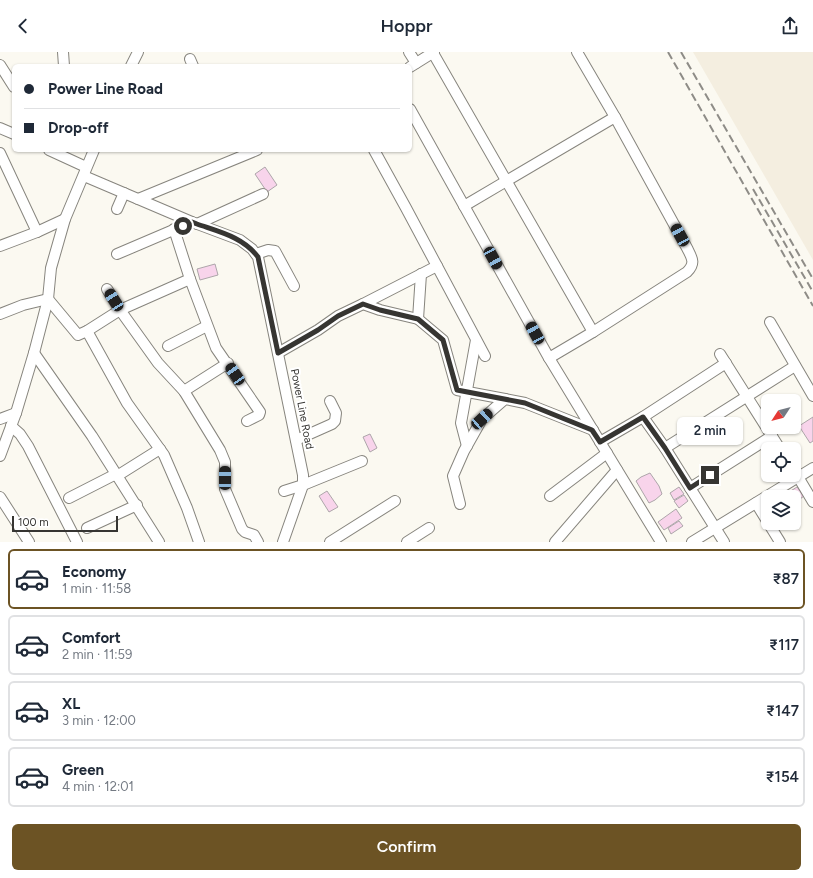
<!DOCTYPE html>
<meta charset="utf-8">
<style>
body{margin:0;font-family:Figtree,sans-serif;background:#f6f6f7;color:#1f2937;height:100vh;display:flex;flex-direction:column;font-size:15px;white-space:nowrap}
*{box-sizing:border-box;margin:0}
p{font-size:13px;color:#747a83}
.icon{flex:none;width:22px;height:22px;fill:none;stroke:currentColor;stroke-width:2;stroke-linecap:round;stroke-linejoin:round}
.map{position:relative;height:490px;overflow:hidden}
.side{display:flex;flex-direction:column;background:#fff;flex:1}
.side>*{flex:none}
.banner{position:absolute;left:12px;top:12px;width:400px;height:88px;border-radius:6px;box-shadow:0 1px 3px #0004;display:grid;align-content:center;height:88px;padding:0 12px;background:#fff}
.needle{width:26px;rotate:234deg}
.fabs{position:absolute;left:761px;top:342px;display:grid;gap:8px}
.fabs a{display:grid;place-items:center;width:40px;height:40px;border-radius:6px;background:#fff;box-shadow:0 1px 3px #0004;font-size:20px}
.scale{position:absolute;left:12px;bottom:10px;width:106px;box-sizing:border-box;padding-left:4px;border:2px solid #363532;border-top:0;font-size:11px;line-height:14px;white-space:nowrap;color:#363532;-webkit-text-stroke:3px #fff;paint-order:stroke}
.end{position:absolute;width:18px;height:18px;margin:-9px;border:5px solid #363532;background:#fff;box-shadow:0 0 0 2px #fff}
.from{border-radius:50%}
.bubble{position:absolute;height:28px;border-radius:6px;background:#fff;box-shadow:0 1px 3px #0004;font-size:13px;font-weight:600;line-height:28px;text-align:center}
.car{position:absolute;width:12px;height:24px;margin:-12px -6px;border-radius:5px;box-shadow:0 0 3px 1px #0007;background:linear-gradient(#222 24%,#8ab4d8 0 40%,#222 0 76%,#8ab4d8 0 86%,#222 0)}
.banner b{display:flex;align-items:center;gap:14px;height:38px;font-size:15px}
.banner b+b{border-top:1px solid #e0e1e3}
.banner i{width:10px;height:10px;background:#1f2937}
ul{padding:7px 0 0;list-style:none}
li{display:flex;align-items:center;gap:12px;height:60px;margin:0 8px 6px;padding:0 4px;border:2px solid #e0e1e3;border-radius:6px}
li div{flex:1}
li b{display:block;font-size:15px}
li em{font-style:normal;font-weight:600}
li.selected{border-color:#6c5324}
li>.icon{width:36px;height:36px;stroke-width:1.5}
.action{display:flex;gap:8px;margin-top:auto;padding:8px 12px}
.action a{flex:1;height:46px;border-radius:6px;background:#6c5324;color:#fff;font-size:16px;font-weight:600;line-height:46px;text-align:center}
header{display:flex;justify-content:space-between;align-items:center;height:52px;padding:0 12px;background:#fff;font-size:18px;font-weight:600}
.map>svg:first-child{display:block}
.built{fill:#f4eee0}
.building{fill:#f8d4eb;stroke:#ada6aa}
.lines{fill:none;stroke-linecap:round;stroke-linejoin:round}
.minor-casing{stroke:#87857e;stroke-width:12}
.minor{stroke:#fff;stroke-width:10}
.rail{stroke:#8e8c87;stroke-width:2;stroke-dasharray:8 4;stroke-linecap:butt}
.route{stroke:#363532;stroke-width:5}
.labels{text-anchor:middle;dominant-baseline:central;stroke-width:4;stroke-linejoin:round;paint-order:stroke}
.street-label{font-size:11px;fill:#363532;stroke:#fff}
</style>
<header><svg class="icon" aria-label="back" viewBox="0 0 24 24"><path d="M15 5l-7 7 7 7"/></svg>Hoppr<svg class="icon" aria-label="share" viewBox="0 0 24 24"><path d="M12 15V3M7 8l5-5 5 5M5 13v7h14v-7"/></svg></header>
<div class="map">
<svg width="813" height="490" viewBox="0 0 813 490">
<rect width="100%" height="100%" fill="#fbf9f1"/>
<path class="built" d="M693 0H813V208Z"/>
<g class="building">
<path d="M265 115 277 133 267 140 255 122Z"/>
<path d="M215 212 218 223 200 228 197 217Z"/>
<path d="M813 365V389L810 391 799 374Z"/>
<path d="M370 382 377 396 370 400 363 385Z"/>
<path d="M650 421 659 434 662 442 655 448 649 451 636 429 641 425Z"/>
<path d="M679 435 684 442 674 448 670 441Z"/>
<path d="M797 435 804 444 796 450 794 445 789 440Z"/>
<path d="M327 439 338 455 329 460 319 444Z"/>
<path d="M684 443 688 449 679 456 674 449Z"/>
<path d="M676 457 682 466 664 478 658 470Z"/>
<path d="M679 469 683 474 671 482 668 476Z"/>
</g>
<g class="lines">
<g class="minor-casing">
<g id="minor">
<path d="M63 0 64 14"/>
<path d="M409 0 416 11"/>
<path d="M577 0 615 65 687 196C692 206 696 211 687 220L593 280 549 306 661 490"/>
<path d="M433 1 593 280"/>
<path d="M190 7 193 14"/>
<path d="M0 13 14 35"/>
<path d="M131 14 138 0"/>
<path d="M410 15 434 0"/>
<path d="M410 57 549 306"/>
<path d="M0 76 14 82"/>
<path d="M49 98 86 115"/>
<path d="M374 98 406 156 485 304"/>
<path d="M0 101 37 180"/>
<path d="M84 124 192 170 240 188 252 197 258 205 303 423V433L283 490"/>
<path d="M138 147 257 98"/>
<path d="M464 154 615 65"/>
<path d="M117 157 124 141"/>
<path d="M197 172 263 142"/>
<path d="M174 177 190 227 216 296 260 360 259 363 247 369"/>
<path d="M0 194 37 180 65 167"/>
<path d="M117 202 192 170"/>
<path d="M256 202 268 198 275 199 294 234"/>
<path d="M107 237 120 258 158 311 184 339 220 398 225 410V437L242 477 245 480 254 483 258 490"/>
<path d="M363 252 437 214"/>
<path d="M0 262 23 253 48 247 78 283 87 279 120 258 190 227"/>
<path d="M418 267 421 222"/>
<path d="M770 270 813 344"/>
<path d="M87 279 127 351 164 403 187 456 199 490"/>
<path d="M168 294 207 274"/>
<path d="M34 301 92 384 159 490"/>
<path d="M278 301 318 278 338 264 363 252 380 258 418 267 443 288 457 338 505 347"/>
<path d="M720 302 780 397"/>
<path d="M184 339 228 311"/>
<path d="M643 365 726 311"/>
<path d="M0 367 16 361"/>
<path d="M11 374 20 382 28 394 77 490"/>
<path d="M296 388 332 372 335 369 336 361 330 349"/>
<path d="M600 390 643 365 665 396 724 490"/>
<path d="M467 394 461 371 476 288"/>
<path d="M665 396 795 314"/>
<path d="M0 404 16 361 34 301 48 247 51 216 65 167 94 98"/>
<path d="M794 418 813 450"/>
<path d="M117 424 160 397"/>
<path d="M690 436 772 384"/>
<path d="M284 439 303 433 362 409"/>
<path d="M550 444 607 401"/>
<path d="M0 445 29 490"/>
<path d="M69 446 116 422"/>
<path d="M756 451 780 490"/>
<path d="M460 452 453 424 464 399 482 367 505 347 525 351 593 378"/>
<path d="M87 476 137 453"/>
<path d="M330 490 395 449"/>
<path d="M407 490 429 476"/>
<path d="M555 490 617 418"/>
<path d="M692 490 813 416"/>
</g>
</g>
<use href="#minor" class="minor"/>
<g class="rail">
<path d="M668 0 813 254"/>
<path d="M681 0 813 227"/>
<path d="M753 137 813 240"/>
</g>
</g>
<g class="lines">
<path class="route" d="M183 174 192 170 197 172C220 180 243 185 258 205L278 301 318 278 338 264 363 252 380 258 418 267 443 288 457 338 525 351 592 378 600 390 643 365 665 396 690 436 710 423"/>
</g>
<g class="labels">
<g class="street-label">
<text transform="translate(302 357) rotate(79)">Power Line Road</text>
</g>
</g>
</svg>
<div class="fabs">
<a><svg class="needle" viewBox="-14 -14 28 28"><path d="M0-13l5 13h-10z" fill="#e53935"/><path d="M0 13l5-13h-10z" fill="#747a83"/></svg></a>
<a><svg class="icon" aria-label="locate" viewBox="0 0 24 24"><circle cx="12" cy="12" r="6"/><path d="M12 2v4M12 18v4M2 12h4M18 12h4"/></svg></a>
<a><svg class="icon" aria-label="layers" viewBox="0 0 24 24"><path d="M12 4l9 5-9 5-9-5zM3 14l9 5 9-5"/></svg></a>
</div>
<div class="scale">100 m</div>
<i class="end from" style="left:183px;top:174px"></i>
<i class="end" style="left:710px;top:423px"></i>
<div class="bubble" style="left:677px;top:365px;width:66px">2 min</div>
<i class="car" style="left:680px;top:183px;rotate:331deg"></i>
<i class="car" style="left:493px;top:206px;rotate:151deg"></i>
<i class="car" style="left:114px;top:248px;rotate:328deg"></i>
<i class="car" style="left:535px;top:281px;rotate:331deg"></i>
<i class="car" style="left:235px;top:322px;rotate:326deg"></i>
<i class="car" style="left:482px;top:367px;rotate:48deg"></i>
<i class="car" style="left:225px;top:426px;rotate:0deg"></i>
<div class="banner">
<b><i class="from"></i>Power Line Road</b>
<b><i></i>Drop-off</b>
</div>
</div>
<section class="side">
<ul>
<li class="selected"><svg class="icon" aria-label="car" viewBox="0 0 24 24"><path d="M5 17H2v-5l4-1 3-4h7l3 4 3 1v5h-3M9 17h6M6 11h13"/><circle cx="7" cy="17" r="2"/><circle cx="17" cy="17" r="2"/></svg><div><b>Economy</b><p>1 min · 11:58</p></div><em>₹87</em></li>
<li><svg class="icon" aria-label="car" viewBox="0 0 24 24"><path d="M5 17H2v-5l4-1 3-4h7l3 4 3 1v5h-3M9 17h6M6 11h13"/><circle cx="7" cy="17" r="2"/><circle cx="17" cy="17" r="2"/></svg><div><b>Comfort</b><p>2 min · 11:59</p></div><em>₹117</em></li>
<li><svg class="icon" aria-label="car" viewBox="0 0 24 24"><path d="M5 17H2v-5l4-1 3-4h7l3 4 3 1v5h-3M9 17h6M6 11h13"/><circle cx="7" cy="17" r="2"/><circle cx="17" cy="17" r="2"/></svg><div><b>XL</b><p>3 min · 12:00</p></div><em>₹147</em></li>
<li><svg class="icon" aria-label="car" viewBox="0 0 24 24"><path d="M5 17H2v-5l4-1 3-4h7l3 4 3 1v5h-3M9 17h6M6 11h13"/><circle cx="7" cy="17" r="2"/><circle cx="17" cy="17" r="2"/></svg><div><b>Green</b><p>4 min · 12:01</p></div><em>₹154</em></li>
</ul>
<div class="action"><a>Confirm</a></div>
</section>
